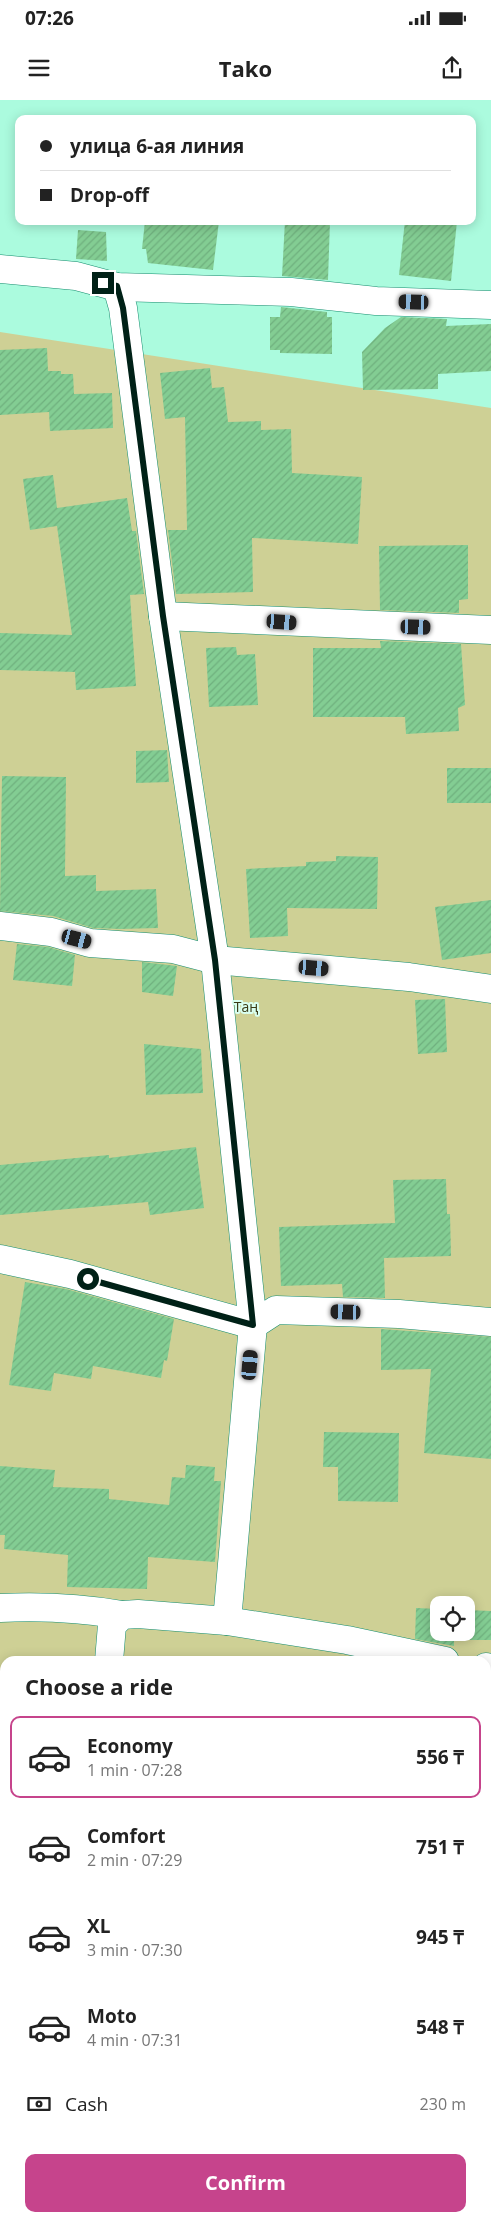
<!DOCTYPE html>
<meta charset="utf-8">
<style>
body{margin:0;font-family:"Open Sans",sans-serif;background:#f2f2f2;color:#222;height:100vh;display:flex;flex-direction:column;font-size:19px;white-space:nowrap}
*{box-sizing:border-box;margin:0}
p{font-size:16px;color:#767676}
.icon{flex:none;width:28px;height:28px;fill:none;stroke:currentColor;stroke-width:2;stroke-linecap:round;stroke-linejoin:round}
.map{position:relative;flex:1;overflow:hidden}
.drawer{position:absolute;left:0px;top:1556px;width:491px;height:566px;display:flex;flex-direction:column;background:#fff;border-radius:15px 15px 0 0;box-shadow:0 2px 12px #0003}
.drawer>*{flex:none}
.guide{position:absolute;left:15px;top:15px;width:461px;height:110px;border-radius:10px;box-shadow:0 2px 12px #0003;display:grid;align-content:center;height:110px;padding:0 25px;background:#fff}
.buttons{position:absolute;left:430px;top:1496px;display:grid;gap:10px}
.buttons a{display:grid;place-items:center;width:45px;height:45px;border-radius:10px;background:#fff;box-shadow:0 2px 12px #0003;font-size:25px}
.end{position:absolute;width:22px;height:22px;margin:-11px;border:6px solid #002117;background:#fff;box-shadow:0 0 0 2px #fff}
.from{border-radius:50%}
.car{position:absolute;width:15px;height:30px;margin:-15px -8px;border-radius:6px;box-shadow:0 0 4px 1px #0007;background:linear-gradient(#222 24%,#8ab4d8 0 40%,#222 0 76%,#8ab4d8 0 86%,#222 0)}
.guide b{display:flex;align-items:center;gap:18px;height:48px;font-size:19px}
.guide b+b{border-top:1px solid #e0e0e0}
.guide i{width:12px;height:12px;background:#222}
ul{padding:0;list-style:none}
li{display:flex;align-items:center;gap:15px;height:82px;margin:0 10px 8px;padding:0 15px;border:2px solid transparent;border-radius:10px}
li div{flex:1}
li b{display:block;font-size:19px}
li em{font-style:normal;font-weight:700}
li.on{border-color:#c6448c}
li>.icon{width:45px;height:45px;stroke-width:1.5}
h2{padding:0 25px;font-size:22px;line-height:60px}
.pay{display:flex;align-items:center;gap:12px;height:55px;padding:0 25px;font-size:19px}
.pay p{margin-inline-start:auto}
.action{display:flex;gap:10px;margin-top:auto;padding:10px 25px}
.action a{flex:1;height:58px;border-radius:10px;background:#c6448c;color:#fff;font-size:20px;font-weight:700;line-height:58px;text-align:center}
.status{display:flex;justify-content:space-between;align-items:center;height:35px;padding:0 25px;background:#fff;direction:ltr}
.status svg{height:14px;fill:currentColor}
header{display:flex;justify-content:space-between;align-items:center;height:65px;padding:0 25px;background:#fff;font-size:22px;font-weight:700}
.map>svg:first-child{display:block}
.garden{fill:#ced095;fill-rule:evenodd}
.building{fill:url(#building-hatch)}
.lines{fill:none;stroke-linecap:round;stroke-linejoin:round}
.minor-casing{stroke:#158e6f;stroke-width:29}
.minor{stroke:#fff;stroke-width:28}
.route{stroke:#002117;stroke-width:6}
.labels{text-anchor:middle;dominant-baseline:central;stroke-width:4;stroke-linejoin:round;paint-order:stroke}
.park-label{font-size:14px;fill:#3a3a15;stroke:#d9fff0}
</style>
<div class="status"><b>07:26</b><svg viewBox="0 0 49 12"><path d="M0 12V9h3v3zM5 12V6h3v6zM10 12V3h3v9zM15 12V0h3v12zM26 1h20v11H26zM47 4h2v5h-2z"/></svg></div>
<header><svg class="icon" aria-label="menu" viewBox="0 0 24 24"><path d="M4 6h16M4 12h16M4 18h16"/></svg>Tako<svg class="icon" aria-label="share" viewBox="0 0 24 24"><path d="M12 15V3M7 8l5-5 5 5M5 13v7h14v-7"/></svg></header>
<div class="map">
<svg width="491" height="2122" viewBox="0 0 491 2122">
<defs>
<pattern id="building-hatch" width="6" height="6" patternUnits="userSpaceOnUse" patternTransform="scale(1.25)"><rect width="6" height="6" fill="#83cd93"/><path d="M-1 1l2-2M0 6l6-6M5 7l2-2" fill="none" stroke="#6fb07e"/></pattern>
</defs>
<rect width="100%" height="100%" fill="#abfbde"/>
<path class="garden" d="M0 232 491 308V2122H0ZM439 1505H466V1532H439ZM5 1561H486V2118H5Z"/>
<g class="building">
<path d="M145 121H219L213 170 148 163 146 149H142Z"/>
<path d="M285 121H330L328 180 282 176Z"/>
<path d="M405 121H457L451 181 399 175Z"/>
<path d="M78 130 106 132 107 161 76 159Z"/>
<path d="M281 207 327 212V217H332V254L280 253V250H270V217H280Z"/>
<path d="M401 217 447 219 446 226 491 224V271L438 274V289L363 290 362 252 385 228Z"/>
<path d="M47 248 48 271H61V274H73L74 294 112 293 113 328 50 331 49 312 0 315V250Z"/>
<path d="M210 268 212 288 224 287 228 322 261 321V330L291 329 292 373 362 377 358 444 252 438 253 492 176 494 168 430H187L185 317 165 319 160 273Z"/>
<path d="M53 375 57 408 127 398 132 431H136L144 494 130 495 136 586 76 590 75 572 0 570V533L72 535 57 426 30 430 23 379Z"/>
<path d="M468 445V499L459 500V513L380 510 379 446Z"/>
<path d="M380 541 461 544 465 605 458 608 459 631 406 634 405 617H313V548H381Z"/>
<path d="M236 547 237 555 255 554 258 605 209 607 206 548Z"/>
<path d="M167 650 169 682 136 683V651Z"/>
<rect x="447" y="668" width="44" height="35"/>
<path d="M2 676 66 677 65 776 96 775V791L156 789 158 828 120 829 93 828 53 816 0 811Z"/>
<path d="M336 756 378 757 377 809 287 808 288 836 250 838 246 769 306 766V762L336 761Z"/>
<path d="M491 800V853L442 860 435 807Z"/>
<path d="M17 844 48 847 75 855 72 886 13 880Z"/>
<path d="M142 862 177 866 173 896 142 892Z"/>
<path d="M445 899 447 952 418 954 415 900Z"/>
<path d="M144 944 201 949 203 993 146 995Z"/>
<path d="M196 1047 204 1108 150 1115 148 1102 0 1115V1065L109 1055V1058Z"/>
<path d="M446 1079 447 1114H450L451 1156 384 1158 385 1198 343 1197 342 1184 281 1186 279 1127 395 1123 393 1080Z"/>
<path d="M25 1182 66 1189 174 1219 167 1261 164 1260 161 1278 93 1266 91 1279 54 1273 51 1291 9 1285Z"/>
<path d="M381 1229 491 1237V1359L424 1353 431 1269 381 1270Z"/>
<path d="M324 1332 399 1333 398 1402 338 1401V1367H323Z"/>
<path d="M186 1365 215 1367 214 1381H221L215 1462 148 1457 147 1489 67 1487 68 1455 4 1449 5 1435H0V1366L55 1370 53 1387 109 1389V1399L169 1405 172 1377 185 1378Z"/>
<path d="M416 1508 439 1509V1532H466V1510L491 1511V1540H454V1546L415 1539Z"/>
</g>
<g class="lines">
<g class="minor-casing">
<g id="minor">
<path d="M0 169 76 176 117 187 291 192 376 201 491 205"/>
<path d="M117 187 123 208 163 516 215 860 253 1225 276 1210 399 1214 491 1222"/>
<path d="M163 516 491 530"/>
<path d="M0 826 51 832 90 843 173 849 215 860 409 877 491 889"/>
<path d="M0 1159 70 1174 253 1225 227 1521 138 1514 122 1515 112 1525 109 1561"/>
<path d="M0 1508C41 1506 81 1508 122 1515"/>
<path d="M227 1521 347 1540 445 1561"/>
<path d="M486 1567 491 1568"/>
<path d="M0 1857H5"/>
<path d="M486 2086 491 2087"/>
<path d="M41 2122 42 2118"/>
</g>
</g>
<use href="#minor" class="minor"/>
</g>
<g class="lines">
<path class="route" d="M88 1179 253 1225 215 860 163 516 123 208 117 186 103 183"/>
</g>
<g class="labels">
<g class="park-label">
<text x="246" y="906">Таң</text>
</g>
</g>
</svg>
<div class="buttons">
<a><svg class="icon" aria-label="locate" viewBox="0 0 24 24"><circle cx="12" cy="12" r="6"/><path d="M12 2v4M12 18v4M2 12h4M18 12h4"/></svg></a>
</div>
<i class="end from" style="left:88px;top:1179px"></i>
<i class="end" style="left:103px;top:183px"></i>
<i class="car" style="left:414px;top:202px;rotate:272deg"></i>
<i class="car" style="left:282px;top:522px;rotate:94deg"></i>
<i class="car" style="left:416px;top:527px;rotate:92deg"></i>
<i class="car" style="left:77px;top:839px;rotate:105deg"></i>
<i class="car" style="left:314px;top:868px;rotate:95deg"></i>
<i class="car" style="left:346px;top:1212px;rotate:272deg"></i>
<i class="car" style="left:250px;top:1265px;rotate:5deg"></i>
<div class="guide">
<b><i class="from"></i>улица 6-ая линия</b>
<b><i></i>Drop-off</b>
</div>
<section class="drawer">
<h2>Choose a ride</h2>
<ul>
<li class="on"><svg class="icon" aria-label="car" viewBox="0 0 24 24"><path d="M5 17H2v-5l4-1 3-4h7l3 4 3 1v5h-3M9 17h6M6 11h13"/><circle cx="7" cy="17" r="2"/><circle cx="17" cy="17" r="2"/></svg><div><b>Economy</b><p>1 min · 07:28</p></div><em>556 ₸</em></li>
<li><svg class="icon" aria-label="car" viewBox="0 0 24 24"><path d="M5 17H2v-5l4-1 3-4h7l3 4 3 1v5h-3M9 17h6M6 11h13"/><circle cx="7" cy="17" r="2"/><circle cx="17" cy="17" r="2"/></svg><div><b>Comfort</b><p>2 min · 07:29</p></div><em>751 ₸</em></li>
<li><svg class="icon" aria-label="car" viewBox="0 0 24 24"><path d="M5 17H2v-5l4-1 3-4h7l3 4 3 1v5h-3M9 17h6M6 11h13"/><circle cx="7" cy="17" r="2"/><circle cx="17" cy="17" r="2"/></svg><div><b>XL</b><p>3 min · 07:30</p></div><em>945 ₸</em></li>
<li><svg class="icon" aria-label="car" viewBox="0 0 24 24"><path d="M5 17H2v-5l4-1 3-4h7l3 4 3 1v5h-3M9 17h6M6 11h13"/><circle cx="7" cy="17" r="2"/><circle cx="17" cy="17" r="2"/></svg><div><b>Moto</b><p>4 min · 07:31</p></div><em>548 ₸</em></li>
</ul>
<div class="pay"><svg class="icon" aria-label="cash" viewBox="0 0 24 24"><path d="M3 7h18v10H3z"/><circle cx="12" cy="12" r="2"/></svg>Cash<p>230 m</p></div>
<div class="action"><a>Confirm</a></div>
</section>
</div>
